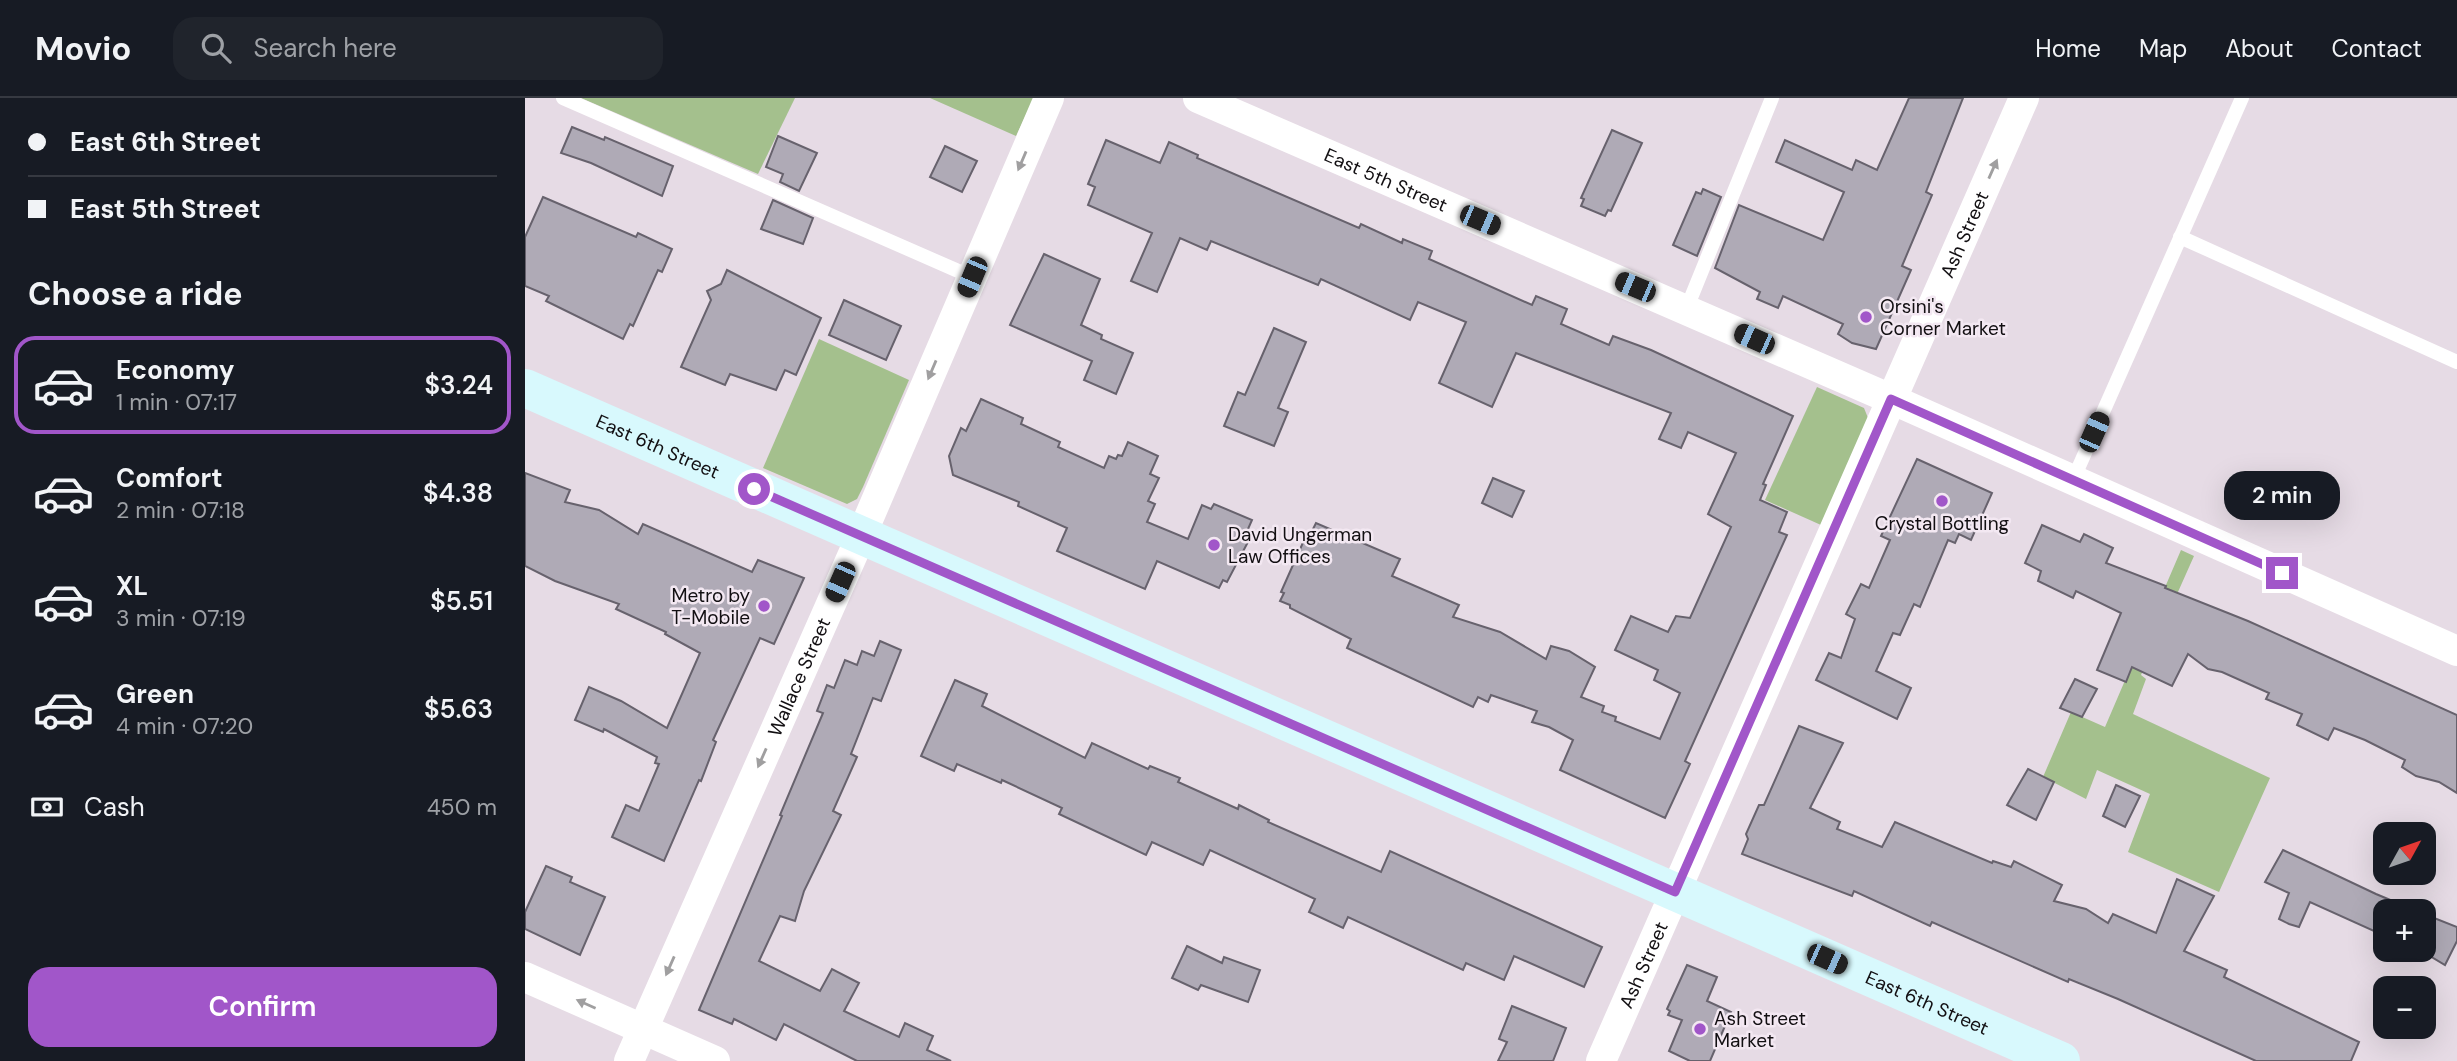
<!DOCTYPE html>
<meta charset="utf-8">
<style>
body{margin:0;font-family:"DM Sans",sans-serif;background:#20242c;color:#f1f3f6;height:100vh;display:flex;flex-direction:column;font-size:26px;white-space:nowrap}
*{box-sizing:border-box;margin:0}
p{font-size:23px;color:#9ea1a6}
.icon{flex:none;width:38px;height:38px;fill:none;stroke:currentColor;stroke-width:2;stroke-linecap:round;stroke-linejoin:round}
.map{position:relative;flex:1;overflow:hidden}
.sheet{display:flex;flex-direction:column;background:#171b24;width:525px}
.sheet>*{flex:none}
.top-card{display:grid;align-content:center;height:154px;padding:0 28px;background:#171b24}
.needle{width:46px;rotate:50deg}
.controls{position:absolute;left:1848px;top:724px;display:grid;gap:14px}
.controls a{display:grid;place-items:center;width:63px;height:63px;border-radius:14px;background:#171b24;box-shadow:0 7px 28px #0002;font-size:35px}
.end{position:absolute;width:32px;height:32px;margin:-16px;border:9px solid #a156c9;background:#fff;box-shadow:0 0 0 4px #fff}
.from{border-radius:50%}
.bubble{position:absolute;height:49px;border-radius:21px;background:#171b24;box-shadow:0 7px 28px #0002;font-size:23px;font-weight:600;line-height:49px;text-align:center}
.car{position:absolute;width:21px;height:42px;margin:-21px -10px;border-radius:9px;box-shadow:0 0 5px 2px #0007;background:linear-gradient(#222 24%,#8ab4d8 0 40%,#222 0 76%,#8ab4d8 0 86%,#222 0)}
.top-card b{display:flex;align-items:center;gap:24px;height:66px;font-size:26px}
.top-card b+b{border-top:2px solid #363941}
.top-card i{width:18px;height:18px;background:#f1f3f6}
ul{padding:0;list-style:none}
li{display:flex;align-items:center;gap:21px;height:98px;margin:0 14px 10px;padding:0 14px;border:4px solid transparent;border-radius:21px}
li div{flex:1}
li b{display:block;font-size:26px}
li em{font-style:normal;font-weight:600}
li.on{border-color:#a156c9}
li>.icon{width:63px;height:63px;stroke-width:1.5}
h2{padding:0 28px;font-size:32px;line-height:84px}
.pay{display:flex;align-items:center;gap:18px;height:77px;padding:0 28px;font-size:26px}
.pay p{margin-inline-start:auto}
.action{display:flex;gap:14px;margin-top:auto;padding:14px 28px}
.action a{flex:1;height:80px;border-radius:21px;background:#a156c9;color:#fff;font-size:28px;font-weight:600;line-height:80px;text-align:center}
header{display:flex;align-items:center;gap:42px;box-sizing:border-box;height:98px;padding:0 35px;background:#171b24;border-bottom:2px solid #363941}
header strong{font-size:33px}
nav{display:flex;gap:38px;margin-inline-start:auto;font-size:24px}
.search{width:490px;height:63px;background:#20242c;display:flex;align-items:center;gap:18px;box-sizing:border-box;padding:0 24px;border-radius:21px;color:#9ea1a6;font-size:26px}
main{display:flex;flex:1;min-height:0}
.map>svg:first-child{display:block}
.green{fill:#a4c08d}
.building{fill:#afaab6;stroke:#67626d;stroke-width:2}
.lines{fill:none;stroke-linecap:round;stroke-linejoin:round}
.service{stroke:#fff;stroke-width:14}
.minor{stroke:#fff;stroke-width:30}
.secondary{stroke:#d8f9fd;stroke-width:38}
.oneway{fill:#a09fa0}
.route{stroke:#a156c9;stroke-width:9}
.poi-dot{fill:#a156c9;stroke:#f3e8f2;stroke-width:2.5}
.labels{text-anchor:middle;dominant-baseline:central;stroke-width:5;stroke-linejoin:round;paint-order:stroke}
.street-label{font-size:19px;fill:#120f12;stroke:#f3e8f2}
.poi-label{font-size:19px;fill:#120f12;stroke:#f3e8f2;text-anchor:start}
</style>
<header>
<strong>Movio</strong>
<div class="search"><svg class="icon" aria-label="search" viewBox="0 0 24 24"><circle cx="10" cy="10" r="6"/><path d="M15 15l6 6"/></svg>Search here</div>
<nav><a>Home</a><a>Map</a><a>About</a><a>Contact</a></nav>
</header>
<main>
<section class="sheet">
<div class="top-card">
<b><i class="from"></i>East 6th Street</b>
<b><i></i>East 5th Street</b>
</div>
<h2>Choose a ride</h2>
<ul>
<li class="on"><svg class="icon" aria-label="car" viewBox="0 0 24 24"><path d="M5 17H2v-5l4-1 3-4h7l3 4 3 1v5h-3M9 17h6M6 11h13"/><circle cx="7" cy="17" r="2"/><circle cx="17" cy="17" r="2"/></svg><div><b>Economy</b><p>1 min · 07:17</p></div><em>$3.24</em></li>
<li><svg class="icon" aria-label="car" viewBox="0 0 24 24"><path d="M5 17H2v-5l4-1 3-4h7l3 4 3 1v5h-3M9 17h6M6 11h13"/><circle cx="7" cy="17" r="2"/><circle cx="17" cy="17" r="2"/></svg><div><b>Comfort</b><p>2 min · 07:18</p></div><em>$4.38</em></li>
<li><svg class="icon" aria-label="car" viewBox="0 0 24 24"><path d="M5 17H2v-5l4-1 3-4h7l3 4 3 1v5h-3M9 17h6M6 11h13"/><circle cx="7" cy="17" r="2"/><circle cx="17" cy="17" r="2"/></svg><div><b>XL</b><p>3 min · 07:19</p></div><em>$5.51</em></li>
<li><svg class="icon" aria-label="car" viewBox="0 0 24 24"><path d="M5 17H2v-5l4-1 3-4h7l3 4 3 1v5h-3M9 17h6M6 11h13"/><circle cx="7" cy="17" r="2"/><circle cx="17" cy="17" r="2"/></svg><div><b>Green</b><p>4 min · 07:20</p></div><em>$5.63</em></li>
</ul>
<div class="pay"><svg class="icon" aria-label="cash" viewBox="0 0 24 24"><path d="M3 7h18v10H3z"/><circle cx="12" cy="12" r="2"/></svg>Cash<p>450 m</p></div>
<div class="action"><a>Confirm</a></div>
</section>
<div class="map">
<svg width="1932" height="963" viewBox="0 0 1932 963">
<rect width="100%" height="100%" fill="#e6dbe5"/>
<g class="green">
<path d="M56 0H270L233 76Z"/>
<path d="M405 0H509L491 38Z"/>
<path d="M294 241 384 282 338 389 332 401 322 406 238 370Z"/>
<path d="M1292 289 1339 310 1343 320 1296 427 1240 402Z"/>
<path d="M1656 452 1669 458 1616 577 1621 581 1608 616 1745 680 1694 794 1603 754 1625 696 1572 672 1561 701 1518 679 1546 614 1580 629Z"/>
</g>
<g class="building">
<path d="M1384 0H1438L1401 94 1407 97 1377 168 1386 172 1351 251 1327 245 1313 236 1318 226 1258 198 1253 210 1232 201 1235 194 1190 170 1214 107 1298 142 1319 94 1251 64 1260 42 1327 72 1331 62 1352 72Z"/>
<path d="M47 29 79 42 80 39 148 68 137 98 66 65 36 55Z"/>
<path d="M1087 32 1117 45 1086 113 1083 112 1080 118 1056 108 1059 101 1056 100Z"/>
<path d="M253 38 292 55 274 93 255 84 258 76 241 69Z"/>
<path d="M581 42 635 65 644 44 673 57 672 60 834 130 836 126 877 145 878 141 907 153 904 161 1007 207 1011 198 1042 211 1036 226 1084 247 1088 238 1126 252 1268 318 1238 386 1241 387 1235 402 1262 414 1254 434 1262 437 1160 663 1165 666 1140 720 1035 672 1048 642 1024 629 1007 624 1012 613 966 597 963 604 953 599 948 609 822 550 826 541 765 510V507L755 503 759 495 756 494 780 440 783 441 791 425 875 461 867 478 934 507 928 519 975 534 1021 561 1026 548 1044 553 1070 569 1056 599 1079 608 1077 614 1091 619 1090 623 1135 641 1155 595 1129 582 1133 572 1090 552 1106 518 1143 534 1151 518 1165 520 1206 429 1183 416 1211 355 1163 334 1156 350 1134 341 1146 315 991 255 967 309 914 285 941 224 893 204 885 222 796 181 793 187 686 143 682 152 655 140 632 194 606 183 627 135 563 107 570 89 563 86Z"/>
<path d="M420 48 452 63 437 94 405 79Z"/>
<path d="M1178 91 1196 99 1172 158 1148 147 1171 94 1176 96Z"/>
<path d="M18 99 111 139 113 135 147 151 137 174 133 172 108 228 105 226 98 241 21 203 24 198 0 188V139Z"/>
<path d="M248 102 288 120 278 146 236 131Z"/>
<path d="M519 156 575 181 556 227 577 237 576 241 608 255 591 296 559 282 567 263 485 227Z"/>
<path d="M202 172 296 220 271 277 260 272 251 292 205 276 200 287 156 269 186 202 182 193 196 186Z"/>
<path d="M319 202 376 228 361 262 304 237Z"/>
<path d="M749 230 781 244 753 310 763 314 749 348 699 328 713 294 720 297Z"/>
<path d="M456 301 498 320 496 326 535 344 533 349 579 370 584 358 591 361 593 357 597 358 603 344 633 358 625 376 634 380 623 403 630 406 622 424 663 441 677 407 686 411 689 406 727 422 719 440 724 442 702 484 698 482 694 490 632 463 620 491 532 453 542 430 493 408 494 404 428 377 424 358 436 330 441 333Z"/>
<path d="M1392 361 1467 395 1446 442 1434 436 1430 445 1423 442 1395 509 1389 506 1375 537 1368 535 1351 573 1386 590 1372 621 1291 582 1304 555 1316 560 1330 521 1321 516 1336 486 1344 490 1365 442 1356 438Z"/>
<path d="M0 375 45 392 40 404 74 412 113 436 118 426 227 474 233 462 279 480 249 546 235 540 188 642 191 644 176 683 174 682 139 763 87 739 101 707 114 713 134 666 130 665 132 659 79 631 78 634 50 622 64 589 96 603 142 630 175 555 140 536 141 534 91 511 94 506 30 483 0 468Z"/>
<path d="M968 380 999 393 987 419 957 405Z"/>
<path d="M1517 427 1555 444 1559 436 1588 450 1581 465 1641 488 1640 490 1723 523 1932 617V695L1914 684 1891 678 1877 669 1880 662 1840 642 1809 630 1803 642 1772 627 1777 616 1741 601 1744 595 1697 574 1683 571 1663 556 1647 588 1607 569 1601 584 1572 572 1596 515 1551 493 1548 500 1513 483 1516 473 1500 465Z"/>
<path d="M355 543 376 552 356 603 348 600 326 656 332 659 308 713 316 717 279 793 270 823 255 818 234 863 295 893 307 871 334 885 319 913 374 939 380 925 408 938 402 952 426 963H332L259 926 251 942 209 921 207 926 174 912 257 718 255 717 298 615 292 613 302 587 309 590 320 562 332 567 337 553 349 558Z"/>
<path d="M1550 581 1572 591 1557 619 1535 610Z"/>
<path d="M430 582 462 596 457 608 560 660 567 645 623 671 625 668 655 680 653 684 713 711 714 707 744 722 743 724 856 774 865 753 1077 849 1059 889 989 858 979 882 941 865 938 872 823 819 818 830 784 814 790 801 685 752 678 767 627 744 621 757 534 716 537 710 477 682 476 685 432 666 429 673 396 658Z"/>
<path d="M1274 628 1318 645 1285 710 1315 724 1312 731 1357 749 1370 724 1467 765 1468 763 1486 769 1489 763 1537 787 1529 803 1561 811 1583 825 1588 816 1631 835 1652 781 1689 798 1659 853 1702 872 1699 879 1834 944 1826 963H1731L1593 901 1544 881 1543 884 1407 824 1405 828 1329 793 1327 798 1217 756 1223 741 1221 736 1234 707H1239Z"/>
<path d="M1503 671 1529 684 1511 722 1482 707Z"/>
<path d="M1591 687 1615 698 1600 729 1578 718Z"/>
<path d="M1758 752 1851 796 1894 814H1860V838L1785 804 1774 829 1764 826 1754 821 1764 795 1740 784Z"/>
<path d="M21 768 47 779 45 784 80 799 55 857 0 831V814Z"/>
<path d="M1899 816 1932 829V843L1920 867 1895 852H1899Z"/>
<path d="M662 848 697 865 699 859 735 872 723 904 676 887 673 892 647 880Z"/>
<path d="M1162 867 1192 879 1182 903 1206 914 1185 963H1165L1144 953 1157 922 1143 917 1145 913 1142 911Z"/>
<path d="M987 908 1041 930 1028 963H973L982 944 974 941Z"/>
</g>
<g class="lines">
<g class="service">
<path d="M38 0 447 179"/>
<path d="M1655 139 1932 264"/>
<path d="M1161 212 1247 0"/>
<path d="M1548 382 1717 0"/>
</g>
<g class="minor">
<path id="s1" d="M673 0 1366 301 1932 553"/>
<path d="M0 879 190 963"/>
<path id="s2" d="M104 963 336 438 524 0"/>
<path id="s3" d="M1076 963 1499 0"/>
</g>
<path class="secondary" id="s4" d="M0 290 1536 963"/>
</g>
<defs><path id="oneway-solid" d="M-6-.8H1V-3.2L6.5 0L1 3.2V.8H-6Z" transform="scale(1.75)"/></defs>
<g class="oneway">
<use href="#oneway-solid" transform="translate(497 63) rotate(113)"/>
<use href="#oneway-solid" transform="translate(1468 71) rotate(-66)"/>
<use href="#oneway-solid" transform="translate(407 272) rotate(113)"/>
<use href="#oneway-solid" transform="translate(237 660) rotate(114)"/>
<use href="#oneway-solid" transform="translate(145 868) rotate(114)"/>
<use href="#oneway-solid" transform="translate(61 906) rotate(-156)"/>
</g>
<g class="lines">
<path class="route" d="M229 391 1150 794 1366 301 1757 475"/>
</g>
<g class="poi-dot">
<circle cx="1341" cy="219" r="7"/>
<circle cx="1417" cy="403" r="7"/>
<circle cx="689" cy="447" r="7"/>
<circle cx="239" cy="508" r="7"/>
<circle cx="1175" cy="931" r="7"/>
</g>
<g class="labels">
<g class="street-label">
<text stroke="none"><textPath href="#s1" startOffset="205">East 5th Street</textPath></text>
<text stroke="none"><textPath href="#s3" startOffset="903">Ash Street</textPath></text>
<text stroke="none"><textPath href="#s4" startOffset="145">East 6th Street</textPath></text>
<text stroke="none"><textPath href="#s2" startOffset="420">Wallace Street</textPath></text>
<text stroke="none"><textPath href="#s3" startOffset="105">Ash Street</textPath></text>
<text stroke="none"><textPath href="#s4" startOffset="1531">East 6th Street</textPath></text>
</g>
<g class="poi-label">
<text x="1355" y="208">Orsini's<tspan x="1355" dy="22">Corner Market</tspan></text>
<text x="1417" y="425" text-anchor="middle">Crystal Bottling</text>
<text x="703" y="436">David Ungerman<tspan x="703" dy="22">Law Offices</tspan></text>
<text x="225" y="497" text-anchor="end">Metro by<tspan x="225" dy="22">T-Mobile</tspan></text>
<text x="1189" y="920">Ash Street<tspan x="1189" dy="22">Market</tspan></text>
</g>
</g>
</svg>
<div class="controls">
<a><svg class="needle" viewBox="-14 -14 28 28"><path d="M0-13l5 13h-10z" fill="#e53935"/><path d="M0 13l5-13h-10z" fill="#9ea1a6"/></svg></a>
<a>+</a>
<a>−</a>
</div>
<i class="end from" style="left:229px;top:391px"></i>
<i class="end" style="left:1757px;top:475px"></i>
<div class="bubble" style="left:1699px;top:373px;width:116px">2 min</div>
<i class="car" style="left:955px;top:122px;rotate:113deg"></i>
<i class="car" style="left:447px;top:179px;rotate:203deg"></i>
<i class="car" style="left:1110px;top:189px;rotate:293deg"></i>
<i class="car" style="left:1229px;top:241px;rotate:294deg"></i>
<i class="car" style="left:1569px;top:334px;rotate:24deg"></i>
<i class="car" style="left:315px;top:484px;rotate:204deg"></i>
<i class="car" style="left:1302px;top:861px;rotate:114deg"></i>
</div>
</main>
